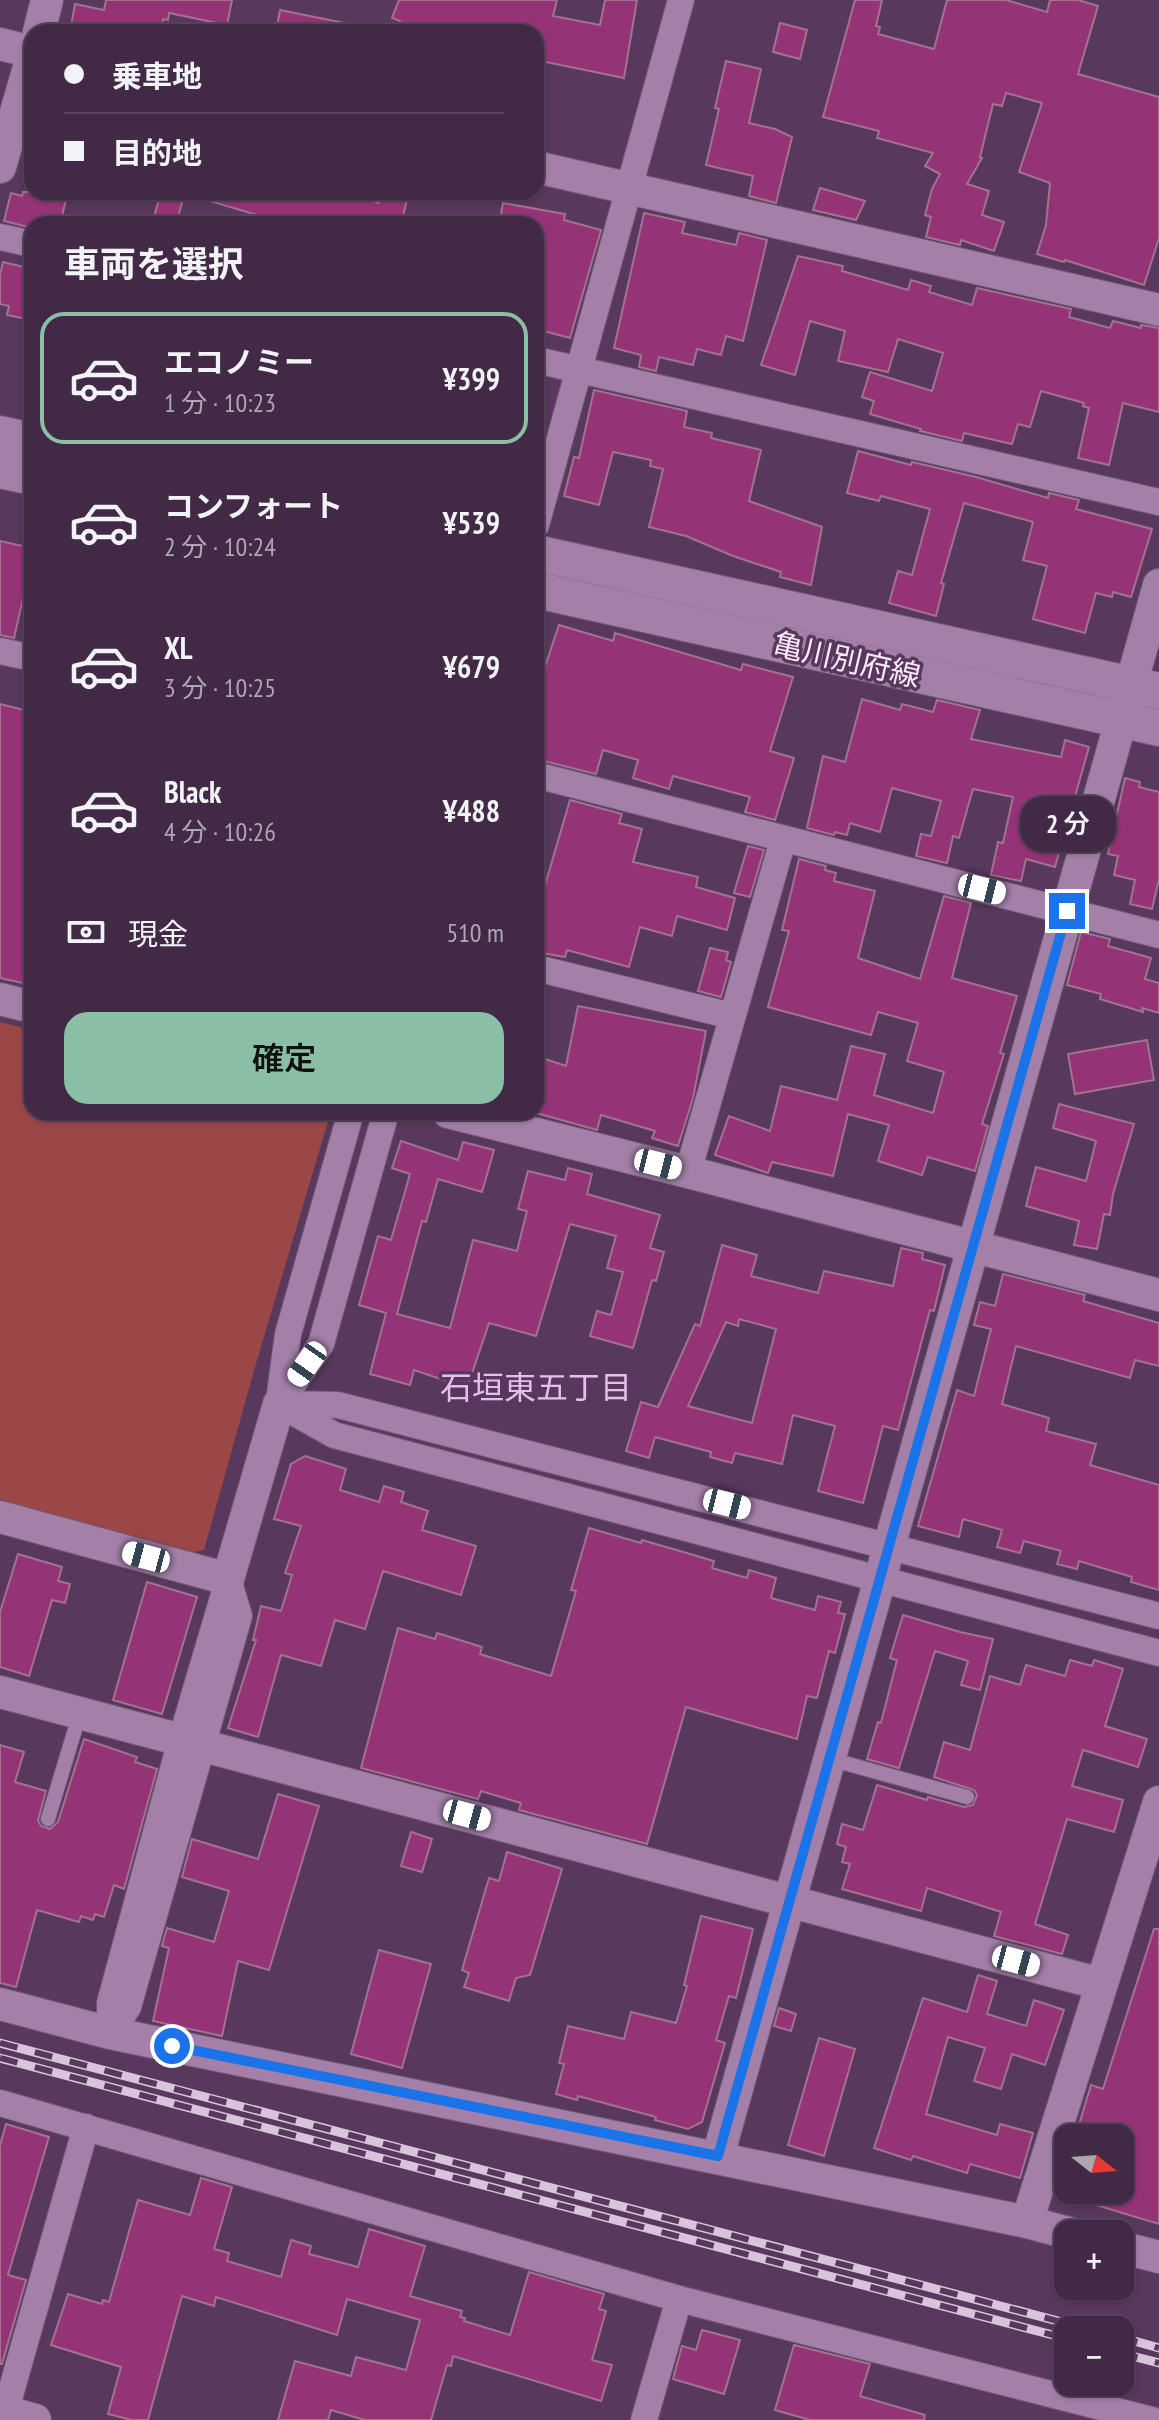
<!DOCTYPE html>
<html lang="ja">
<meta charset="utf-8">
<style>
body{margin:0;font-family:"PT Sans Narrow","Noto Sans JP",sans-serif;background:#49324d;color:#f1f3f6;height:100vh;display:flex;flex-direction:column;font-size:30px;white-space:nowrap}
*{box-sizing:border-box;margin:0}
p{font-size:26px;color:#aea7b3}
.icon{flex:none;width:44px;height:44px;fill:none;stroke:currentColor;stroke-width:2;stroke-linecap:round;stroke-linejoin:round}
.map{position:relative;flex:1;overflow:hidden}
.side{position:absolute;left:24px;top:216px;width:520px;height:904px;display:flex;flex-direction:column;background:#422a46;border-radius:24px;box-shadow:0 2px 6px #0004,0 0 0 2px #5a465f}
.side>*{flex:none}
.hud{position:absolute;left:24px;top:24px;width:520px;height:176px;border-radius:24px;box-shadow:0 2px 6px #0004,0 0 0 2px #5a465f;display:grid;align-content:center;height:176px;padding:0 40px;background:#422a46}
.needle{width:52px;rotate:107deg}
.controls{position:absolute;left:1054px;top:2124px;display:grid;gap:16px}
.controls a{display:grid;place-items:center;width:80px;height:80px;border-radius:16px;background:#422a46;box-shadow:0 2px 6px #0004,0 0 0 2px #5a465f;font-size:40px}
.end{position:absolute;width:36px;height:36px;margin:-18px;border:10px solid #1a73e8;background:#fff;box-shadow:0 0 0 4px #fff}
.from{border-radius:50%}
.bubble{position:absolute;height:56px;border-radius:24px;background:#422a46;box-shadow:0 2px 6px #0004,0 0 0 2px #5a465f;font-size:26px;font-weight:600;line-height:56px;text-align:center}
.car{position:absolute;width:24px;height:48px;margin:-24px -12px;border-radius:10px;box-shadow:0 0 6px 2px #0007;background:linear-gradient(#fff 24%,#345 0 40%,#fff 0 76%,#345 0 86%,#fff 0)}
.hud b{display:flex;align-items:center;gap:28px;height:76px;font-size:30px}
.hud b+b{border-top:2px solid #5a465f}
.hud i{width:20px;height:20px;background:#f1f3f6}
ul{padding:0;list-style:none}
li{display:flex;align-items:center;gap:24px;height:132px;margin:0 16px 12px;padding:0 24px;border:4px solid transparent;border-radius:24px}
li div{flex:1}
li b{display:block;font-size:30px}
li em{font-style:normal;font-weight:600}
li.selected{border-color:#8abfa5}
li>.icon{width:72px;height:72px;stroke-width:1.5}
h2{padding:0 40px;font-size:36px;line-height:96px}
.pay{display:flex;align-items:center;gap:20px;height:88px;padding:0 40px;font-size:30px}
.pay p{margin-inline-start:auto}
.cta{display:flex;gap:16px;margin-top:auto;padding:16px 40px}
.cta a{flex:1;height:92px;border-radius:24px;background:#8abfa5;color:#111;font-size:32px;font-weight:600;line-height:92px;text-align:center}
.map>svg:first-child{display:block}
.green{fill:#9b4747}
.building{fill:#953377;stroke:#a2728f;stroke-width:2;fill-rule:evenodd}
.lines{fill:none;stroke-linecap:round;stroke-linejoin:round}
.service-casing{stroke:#715775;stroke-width:16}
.minor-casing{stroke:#715775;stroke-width:28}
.tertiary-casing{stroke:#715775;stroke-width:34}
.secondary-casing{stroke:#715775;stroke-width:38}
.service{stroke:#a480a9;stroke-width:14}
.minor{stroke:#a480a9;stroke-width:26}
.tertiary{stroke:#a480a9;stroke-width:32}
.secondary{stroke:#a480a9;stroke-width:36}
.rail-casing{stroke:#d9c5db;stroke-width:9}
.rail{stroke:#58385d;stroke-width:6;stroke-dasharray:18;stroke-linecap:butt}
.route{stroke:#1a73e8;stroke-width:10}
.labels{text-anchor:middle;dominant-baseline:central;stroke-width:7;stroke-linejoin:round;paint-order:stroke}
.street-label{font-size:30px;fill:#faeafc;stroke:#58385d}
.neighbourhood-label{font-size:32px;fill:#e5bfeb;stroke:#58385d}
</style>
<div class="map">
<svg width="1159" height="2420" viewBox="0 0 1159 2420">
<rect width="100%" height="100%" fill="#58385d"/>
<path class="green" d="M0 1022 32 1030V1112H328L330 1115 255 1367 204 1550 192 1552 0 1500Z"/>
<g class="building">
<path d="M106 0H232L227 25 169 13 168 20 163 19 161 32H70L75 4 104 10Z"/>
<path d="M399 0H557L553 16 600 25 605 0H637L624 78 536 60V32H470L440 26 437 32H396L400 21 392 18Z"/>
<path d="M855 0H882L876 26 880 27 878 34 934 49 947 0H1006L1047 12 1050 0H1078L1098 6 1078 74 1159 97V238L1144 285 1065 260 1064 262 1037 254 1046 225 1050 183 1019 172 1042 103 1006 93 1002 106 993 104 980 157 982 158 967 184 989 191 982 215 1004 222 994 251 961 240 960 245 926 237 931 217 925 215 932 189 940 174 925 166 933 153 877 138 879 131 823 117Z"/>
<path d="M280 10 345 23 344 32H276Z"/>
<path d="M780 23 807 30 800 59 773 52Z"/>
<path d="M726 61 761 69 749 123 775 129 792 137 776 203 749 196 753 176 706 165 719 109 715 108Z"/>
<path d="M820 188 865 201 856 220 813 210Z"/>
<path d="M23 192H68L60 224H32V228L4 221 11 193 22 196Z"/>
<path d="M161 192H185L176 224H152Z"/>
<path d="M200 192H338L379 203 382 192H409L401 224H287L200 198Z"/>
<path d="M503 203 565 214 564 220 601 230 570 338 540 330 545 308 536 306V224H499Z"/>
<path d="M644 213 685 222 682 233 736 245 739 233 767 240 743 341 726 336 721 355 697 349 693 365 659 357 656 371 639 367 641 355 614 348Z"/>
<path d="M798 256 843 266 842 271 908 290 911 280 931 286 929 292 972 305 977 288 1071 309 1069 317 1110 328 1113 321 1141 328V325L1159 328V412L1123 403 1109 465 1078 458 1089 408 1083 406 1084 403 1041 391 1030 427 1018 424 1012 444 964 433 962 441 920 431 921 429 870 414 874 401 862 397 870 372 932 391 943 353 898 339 888 372 838 361 845 331 810 321 795 375 761 365Z"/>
<path d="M3 262 32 269V320L7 315 9 306 0 304V275Z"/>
<path d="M594 390 687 411 684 427 712 433 711 438 761 450 749 501 822 527 811 585 780 577 781 572 733 556 686 536 649 527 663 469 650 466 651 460 613 452 599 505 564 496 574 457 579 458Z"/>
<path d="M858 451 911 465 912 462 976 477 1048 498 1049 493 1079 500 1076 509 1152 529 1131 597 1113 592 1112 597 1096 593 1085 633 1033 619 1047 566 1023 560 1033 522 964 503 941 583 944 584 936 616 889 603 898 571 912 575 930 509 881 496 879 501 847 493Z"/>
<path d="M0 541 32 548V559L14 638 0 635Z"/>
<path d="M559 625 613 641 615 633 741 670 743 664 793 677 770 751 794 758 775 820 745 812 750 797 673 776 669 789 633 778 638 760 603 750 596 774 536 759V694Z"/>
<path d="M862 699 900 710 902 704 933 712 937 700 980 710 971 739 1061 757 1065 740 1089 747 1055 867 1026 859 1021 881 991 875 998 842 1003 843 1013 797 973 789 959 838 953 836 947 863 916 856 921 834 931 836 941 801 892 788 880 832 850 823 847 835 835 832 834 835 807 828 823 756 845 762Z"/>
<path d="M0 704 32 712V985L0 978Z"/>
<path d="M1125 778 1140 782 1139 787 1159 792V879L1152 909 1130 904 1135 880 1114 875 1118 856 1108 854Z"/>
<path d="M570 800 622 814 619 823 642 829 633 862 698 877 696 887 735 898 727 930 677 916 672 936 640 927 629 967 567 950 565 957 536 952V916Z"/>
<path d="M748 846 764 850 750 897 734 893Z"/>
<path d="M799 859 826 866 825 870 836 873 834 881 875 891 858 958 920 979 944 896 971 903 952 978 1017 996 1000 1053 1004 1054 982 1124 988 1126 975 1171 928 1157 922 1175 878 1161 889 1125 848 1114 833 1176 772 1162 768 1173 715 1155 729 1116 770 1131 781 1086 837 1100 851 1046 885 1054 874 1095 933 1113 944 1072 907 1061 918 1023 878 1012 871 1035 768 1007 789 931 782 930Z"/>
<path d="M1081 932 1110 939 1108 946 1151 958 1145 979 1159 983V1013L1142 1008 1143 1012 1100 999 1101 994 1067 985Z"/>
<path d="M710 948 728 952 726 960 731 962 721 997 698 991Z"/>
<path d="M578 1006 706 1031 693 1098 678 1146 652 1138 655 1131 601 1115 597 1130 536 1113V1056L566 1066Z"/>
<path d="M1147 1040 1154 1080 1075 1094 1068 1054Z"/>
<path d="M1059 1104 1134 1124 1113 1194 1110 1215 1104 1214 1097 1249 1074 1245 1079 1221 1026 1206 1036 1167 1086 1181 1096 1141 1053 1128Z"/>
<path d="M401 1141 458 1160 463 1142 494 1150 482 1192 438 1179 426 1222 422 1221 397 1314 450 1328 473 1240 517 1251 527 1211 518 1209 528 1171 565 1180 568 1168 592 1174 587 1194 660 1215 650 1248 664 1252 656 1281 652 1280 633 1348 590 1336 597 1311 611 1315 623 1272 607 1268 616 1236 570 1224 536 1336 489 1323 467 1388 414 1370 410 1385 370 1374 386 1313 359 1305 378 1236 391 1240 410 1174 392 1168Z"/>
<path d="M722 1245 757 1255 751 1276 818 1293 824 1271 893 1286 901 1248 923 1253 922 1259 945 1265 934 1311 930 1310 898 1430 883 1426 863 1503 818 1491 835 1426 793 1415 782 1464 735 1453 732 1463 710 1457 711 1452 655 1437 649 1458 626 1451 641 1402 658 1407 695 1324 700 1326ZM739 1319 776 1329 752 1423 688 1406 726 1322 738 1326Z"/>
<path d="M1003 1274 1085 1295 1083 1301 1159 1323V1366L1135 1360 1130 1378 1016 1346 1002 1404 1049 1418 1046 1431 1096 1444 1090 1465 1159 1485V1590L1131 1582 1132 1577 1079 1561 1077 1569 1057 1564 1061 1551 1024 1541 1020 1553 997 1547 1002 1530 963 1519 959 1537 918 1526 957 1390 974 1396 991 1329 974 1325 980 1302 995 1306Z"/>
<path d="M305 1456 346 1469 340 1490 379 1502 384 1486 404 1492 401 1502 428 1511 422 1530 476 1546 461 1595 383 1571 365 1629 335 1620 321 1666 281 1655 258 1737 228 1728 256 1640H253L261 1606 281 1611 292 1575 285 1573 301 1526 274 1519 291 1464Z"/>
<path d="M589 1528 641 1543 642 1540 714 1561 712 1568 747 1578 749 1570 776 1578 771 1598 815 1610 818 1596 841 1602 838 1613 845 1614 835 1653 829 1651 817 1698 807 1696 797 1739 686 1707 647 1844 519 1810 521 1803 481 1791 478 1799 361 1768 398 1628 435 1639 437 1633 482 1647 480 1654 551 1676 576 1591 571 1590Z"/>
<path d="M18 1554 62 1567 58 1581 70 1584 65 1603 52 1600 29 1676 0 1667V1612Z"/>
<path d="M147 1582 197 1597 162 1714 113 1700Z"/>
<path d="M903 1615 960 1632 993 1639 980 1690 961 1685 968 1661 935 1651 899 1768 867 1759 878 1722 881 1723 897 1660 890 1658Z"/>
<path d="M1070 1660 1092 1666 1094 1660 1123 1669 1105 1726 1147 1739 1138 1767 1083 1750 1072 1786 1123 1800 1114 1832 1067 1819 1035 1924 1068 1935 1062 1954 994 1936 1001 1912 927 1888 921 1911 842 1889 850 1864 842 1862 846 1847 837 1844 842 1824 863 1830 877 1785 927 1800 928 1797 964 1807 973 1805 977 1795 974 1790 934 1777 944 1742 970 1750 990 1676 1020 1685 1026 1665 1065 1676Z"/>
<path d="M84 1739 137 1757 135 1762 157 1769 124 1889 114 1885 104 1917 95 1914 93 1920 81 1916 79 1922 37 1910 16 1987 0 1983V1745L24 1752 15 1782 46 1791 38 1820 41 1826 50 1829 58 1822Z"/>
<path d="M278 1794 319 1806 269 1970 238 1961 222 2036 153 2021 169 1948 162 1946 167 1928 214 1942 229 1891 182 1877 192 1839 258 1859Z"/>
<path d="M411 1832 432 1839 422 1872 401 1866Z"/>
<path d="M507 1852 562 1869 530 1975 516 1978 509 2001 464 1987 469 1973 462 1970 489 1878 499 1881Z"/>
<path d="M701 1916 753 1929 736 1998 729 1996 716 2040 725 2043 702 2122 688 2129 655 2120 656 2117 578 2096 577 2100 556 2094 564 2064 559 2063 568 2026 624 2039 631 2012 676 2023 687 1986 684 1985Z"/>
<path d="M1154 1929H1159V2224L1063 2195V2190H1120V2138H1075L1091 2085 1103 2089Z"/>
<path d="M379 1950 431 1964 402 2068 351 2054Z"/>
<path d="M978 1975 997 1981 987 2014 1026 2026 1034 2000 1064 2010 1045 2065 1012 2054 1001 2089 974 2081 985 2048 948 2037 926 2114 997 2135 1000 2124 1033 2133 1020 2178 970 2164 967 2173 913 2156 911 2160 874 2148 923 1998 967 2012Z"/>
<path d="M779 2008 796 2014 791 2031 774 2026Z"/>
<path d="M819 2038 855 2049 824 2156 788 2145Z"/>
<path d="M6 2124 49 2137 8 2275 26 2280 2 2364H0V2145Z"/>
<path d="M201 2178 232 2187 214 2249 229 2253 227 2261 281 2277 291 2240 311 2246 309 2254 358 2267 369 2229 425 2246 410 2296 462 2311 460 2317 465 2318 464 2321 510 2335 529 2272 604 2294 599 2309 606 2311 592 2360 612 2365 601 2401 453 2356 451 2366 447 2365 431 2420H365L331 2410 328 2420H278L295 2361 351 2376 356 2357 406 2370 420 2320 347 2299 337 2335 216 2297 214 2306 182 2296 148 2420H132L108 2414 121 2367 51 2345 68 2294 102 2304 103 2300 109 2302 138 2200 190 2215Z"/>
<path d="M702 2330 740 2340 724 2394 673 2379 682 2346 696 2350Z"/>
<path d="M794 2345 870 2364 860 2396 925 2415 924 2420H810L775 2410Z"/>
</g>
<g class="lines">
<g class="service-casing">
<g id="service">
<path d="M830 1759 967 1797"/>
<path d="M48 1819 80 1713"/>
</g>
</g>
<g class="minor-casing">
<g id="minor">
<path d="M0 237 32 244"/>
<path d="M536 360 1159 502"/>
<path d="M536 525 681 0"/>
<path d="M0 651 32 658"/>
<path d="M536 775 1159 935"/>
<path d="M536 968 732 1016"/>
<path d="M688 1172 783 840"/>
<path d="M279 1401 288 1334 351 1112"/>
<path d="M279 1404 334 1435 1159 1653"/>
<path d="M279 1404 321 1344 386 1112"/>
<path d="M282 1404 338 1405 1159 1616"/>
<path d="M110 2033 128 2007 239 1616 228 1579"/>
<path d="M110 2033V2003L181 1740 228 1581"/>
<path d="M0 2103 679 2299 1152 2420"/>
<path d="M3 2420 86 2127"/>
<path d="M644 2420 679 2299"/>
</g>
</g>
<g class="tertiary-casing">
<g id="tertiary">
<path d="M39 32 47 0"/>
<path d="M0 44 32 52"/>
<path d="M0 167 32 57"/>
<path d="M536 167 1159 310"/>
<path d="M0 999 32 1007"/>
<path d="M448 1112 688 1172 1159 1295"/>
<path d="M0 1517 228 1579 279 1404"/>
<path d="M0 1692 1101 1984"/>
<path d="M0 2004 110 2033 1027 2222 1072 2234"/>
<path d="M718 2156 1159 585"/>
<path d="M1027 2222 1159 1802"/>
<path d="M1120 2247 1159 2257"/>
<path d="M0 2410 35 2420"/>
</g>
</g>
<g class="secondary-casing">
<g id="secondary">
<path d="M0 434 32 441"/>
<path d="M0 470 32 477"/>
<path d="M536 553 1159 691"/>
<path d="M536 590 1159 728"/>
</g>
</g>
<use href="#service" class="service"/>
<use href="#minor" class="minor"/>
<use href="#tertiary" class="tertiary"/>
<use href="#secondary" class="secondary"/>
<g class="rail-casing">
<g id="rail">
<path d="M0 2043 1092 2330"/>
<path d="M0 2058 1068 2339"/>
<path d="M1120 2337 1159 2348"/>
<path d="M1120 2353 1159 2363"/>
</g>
</g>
<use href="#rail" class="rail"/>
</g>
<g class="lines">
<path class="route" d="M172 2046 718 2156 1067 911"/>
</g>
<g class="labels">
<g class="street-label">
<text transform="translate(847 659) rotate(13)">亀川別府線</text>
</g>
<g class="neighbourhood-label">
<text x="536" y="1387">石垣東五丁目</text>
</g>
</g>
</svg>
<div class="controls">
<a><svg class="needle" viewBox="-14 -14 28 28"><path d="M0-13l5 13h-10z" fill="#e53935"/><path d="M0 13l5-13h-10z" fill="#aea7b3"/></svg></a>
<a>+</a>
<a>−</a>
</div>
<i class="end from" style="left:172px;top:2046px"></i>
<i class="end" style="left:1067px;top:911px"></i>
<div class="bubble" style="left:1020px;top:796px;width:96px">2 分</div>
<i class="car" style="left:982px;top:889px;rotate:104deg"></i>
<i class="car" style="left:658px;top:1164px;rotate:104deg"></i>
<i class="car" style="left:307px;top:1364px;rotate:215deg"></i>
<i class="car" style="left:727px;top:1504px;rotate:104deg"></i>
<i class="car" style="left:146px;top:1557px;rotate:285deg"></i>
<i class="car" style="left:467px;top:1815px;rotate:105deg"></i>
<i class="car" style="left:1016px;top:1961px;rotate:105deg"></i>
<div class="hud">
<b><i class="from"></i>乗車地</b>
<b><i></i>目的地</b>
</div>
<section class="side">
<h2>車両を選択</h2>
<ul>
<li class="selected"><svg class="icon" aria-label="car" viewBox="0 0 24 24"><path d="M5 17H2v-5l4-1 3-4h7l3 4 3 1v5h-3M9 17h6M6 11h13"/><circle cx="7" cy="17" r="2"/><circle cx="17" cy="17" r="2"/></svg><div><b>エコノミー</b><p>1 分 · 10:23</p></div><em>¥399</em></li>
<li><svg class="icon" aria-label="car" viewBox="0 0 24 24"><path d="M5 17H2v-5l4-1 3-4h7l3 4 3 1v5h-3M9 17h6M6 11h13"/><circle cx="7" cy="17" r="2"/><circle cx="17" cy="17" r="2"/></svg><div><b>コンフォート</b><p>2 分 · 10:24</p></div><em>¥539</em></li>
<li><svg class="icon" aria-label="car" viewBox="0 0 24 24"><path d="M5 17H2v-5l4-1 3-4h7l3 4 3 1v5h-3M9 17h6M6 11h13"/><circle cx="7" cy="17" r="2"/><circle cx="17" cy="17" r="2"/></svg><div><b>XL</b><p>3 分 · 10:25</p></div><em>¥679</em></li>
<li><svg class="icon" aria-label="car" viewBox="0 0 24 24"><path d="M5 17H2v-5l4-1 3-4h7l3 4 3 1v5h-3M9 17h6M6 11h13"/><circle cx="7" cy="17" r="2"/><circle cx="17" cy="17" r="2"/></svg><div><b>Black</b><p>4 分 · 10:26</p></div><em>¥488</em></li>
</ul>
<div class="pay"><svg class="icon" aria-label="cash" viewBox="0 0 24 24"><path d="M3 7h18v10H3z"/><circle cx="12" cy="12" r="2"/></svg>現金<p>510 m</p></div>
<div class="cta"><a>確定</a></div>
</section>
</div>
